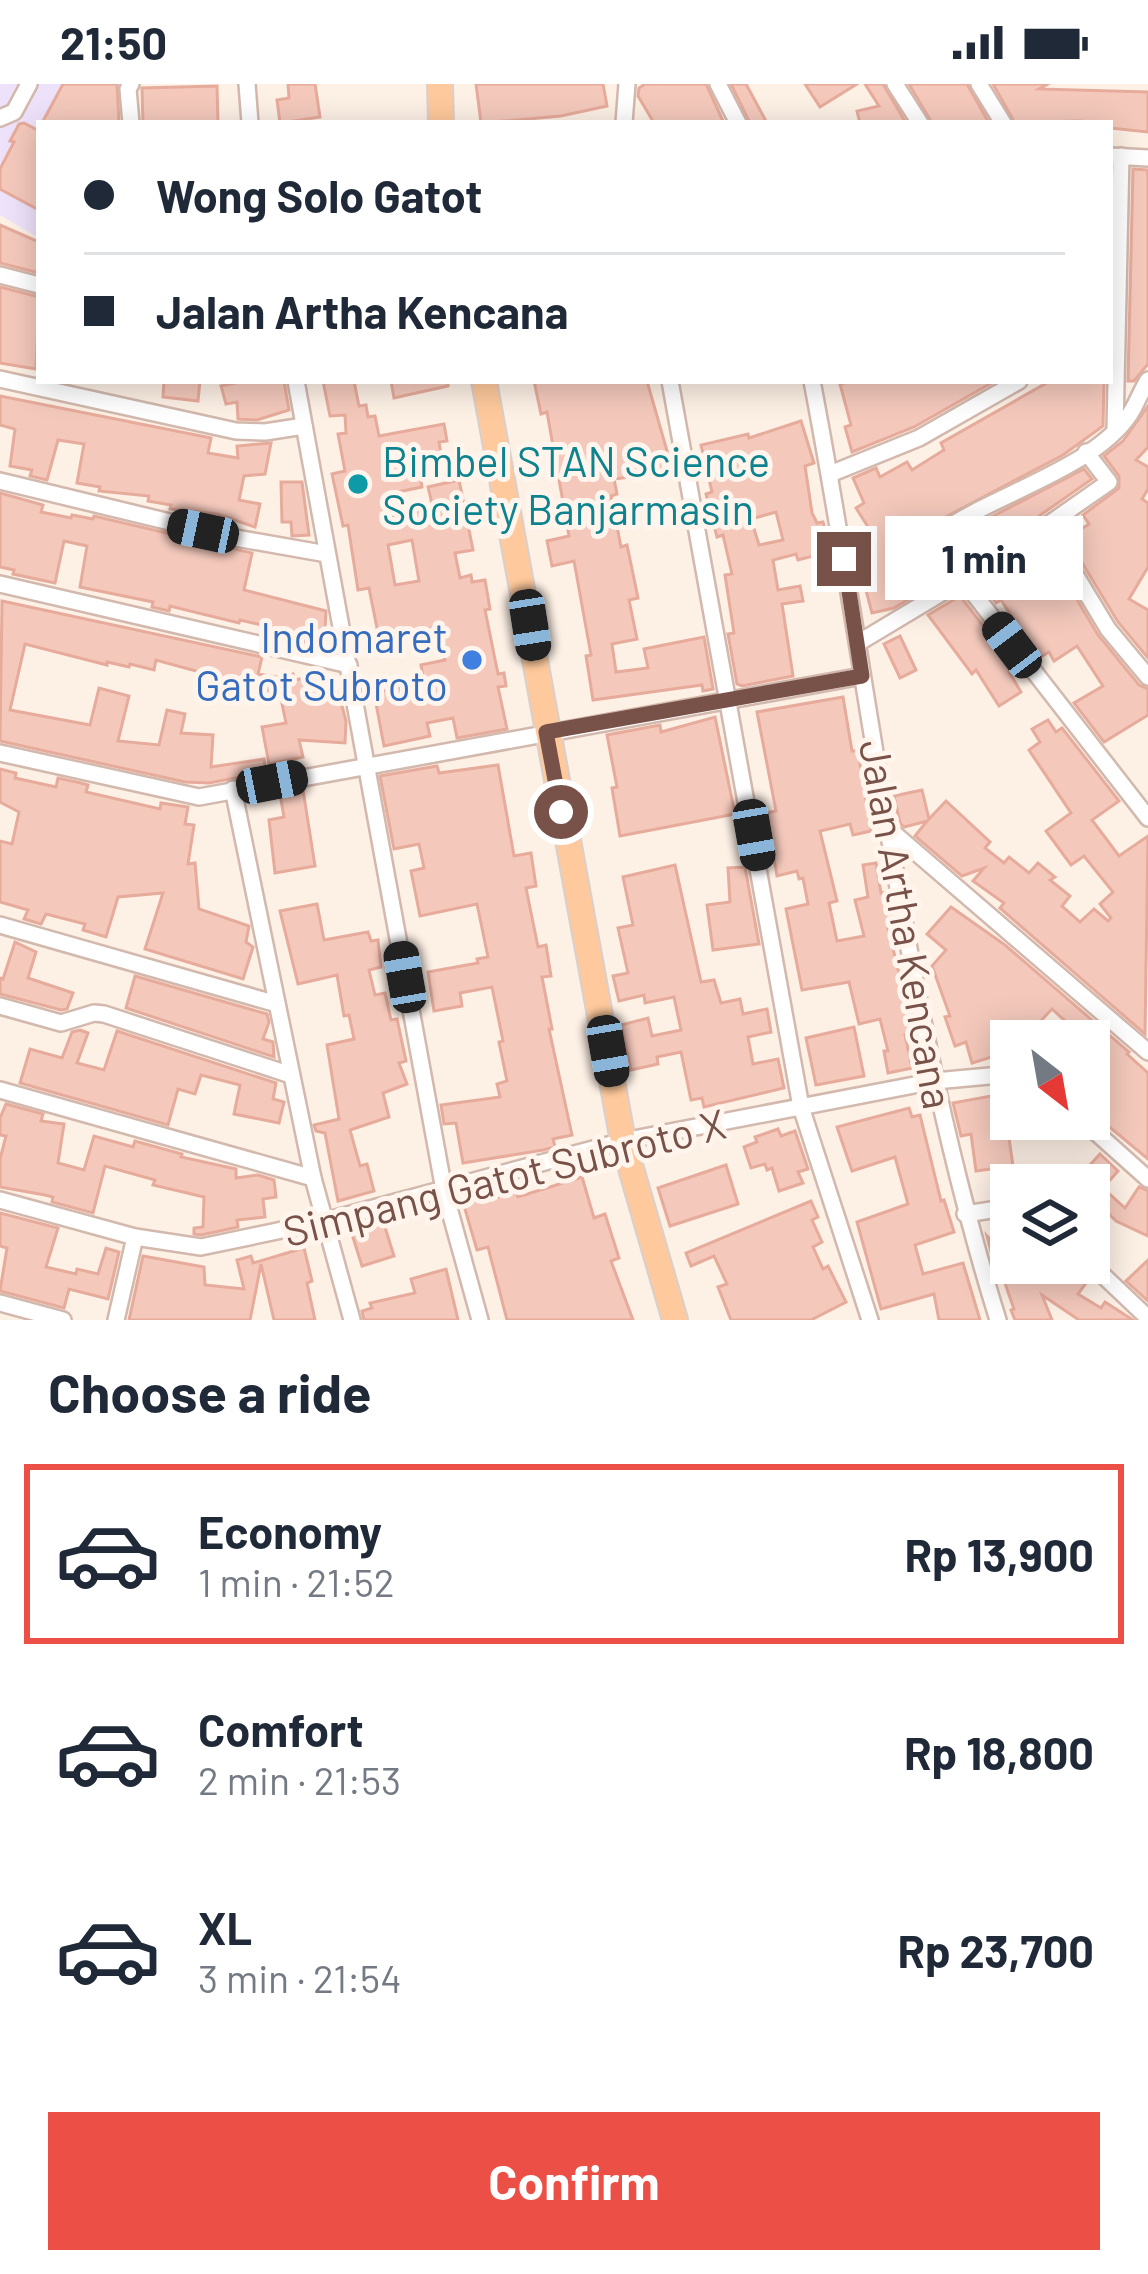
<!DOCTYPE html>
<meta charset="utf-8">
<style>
body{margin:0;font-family:Barlow,sans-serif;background:#f6f6f7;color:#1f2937;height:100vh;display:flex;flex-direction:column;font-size:45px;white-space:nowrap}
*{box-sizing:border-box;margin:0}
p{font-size:39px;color:#747a83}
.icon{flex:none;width:66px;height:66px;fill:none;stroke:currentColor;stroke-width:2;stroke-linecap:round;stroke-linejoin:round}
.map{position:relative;height:1236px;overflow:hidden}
.side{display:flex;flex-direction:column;background:#fff;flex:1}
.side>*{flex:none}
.banner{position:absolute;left:36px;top:36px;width:1077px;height:264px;border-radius:0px;box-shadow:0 6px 30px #0003;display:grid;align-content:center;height:264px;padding:0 48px;background:#fff}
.needle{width:78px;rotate:149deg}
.controls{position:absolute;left:990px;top:936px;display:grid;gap:24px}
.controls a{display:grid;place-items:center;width:120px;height:120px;border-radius:0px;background:#fff;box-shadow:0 6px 30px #0003;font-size:60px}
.end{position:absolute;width:54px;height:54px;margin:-27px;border:15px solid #785249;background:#fff;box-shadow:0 0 0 6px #fff}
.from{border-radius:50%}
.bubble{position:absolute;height:84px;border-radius:0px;background:#fff;box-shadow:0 6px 30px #0003;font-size:39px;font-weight:700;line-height:84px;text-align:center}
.car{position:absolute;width:36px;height:72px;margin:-36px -18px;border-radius:15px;box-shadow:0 0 9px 3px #0007;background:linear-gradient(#222 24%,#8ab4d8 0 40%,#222 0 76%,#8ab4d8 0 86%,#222 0)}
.banner b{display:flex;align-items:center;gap:42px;height:114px;font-size:45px}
.banner b+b{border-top:3px solid #e0e1e3}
.banner i{width:30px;height:30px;background:#1f2937}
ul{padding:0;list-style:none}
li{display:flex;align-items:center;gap:36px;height:180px;margin:0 24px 18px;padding:0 24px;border:6px solid transparent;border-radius:0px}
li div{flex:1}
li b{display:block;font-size:45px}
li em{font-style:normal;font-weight:700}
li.current{border-color:#ec4f46}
li>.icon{width:108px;height:108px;stroke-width:1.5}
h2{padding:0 48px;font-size:54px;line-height:144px}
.primary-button{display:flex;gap:24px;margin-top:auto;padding:24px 48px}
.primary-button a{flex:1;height:138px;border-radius:0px;background:#ec4f46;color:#fff;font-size:48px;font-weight:700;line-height:138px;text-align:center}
.status{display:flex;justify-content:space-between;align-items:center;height:84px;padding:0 60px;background:#fff;direction:ltr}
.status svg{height:33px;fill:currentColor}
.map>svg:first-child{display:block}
.education{fill:#ede2fa}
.building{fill:#f4c9bc;stroke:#e7ab9b;stroke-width:3;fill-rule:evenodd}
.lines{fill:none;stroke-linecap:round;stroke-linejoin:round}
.street-casing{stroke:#d2b8ad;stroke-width:20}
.primary-casing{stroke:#d9cfcc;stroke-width:28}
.street{stroke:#fff;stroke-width:15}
.primary{stroke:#fec99c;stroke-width:24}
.route{stroke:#785249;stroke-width:15}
.culture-dot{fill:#0f9aa8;stroke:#fff5ed;stroke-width:4.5}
.shop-dot{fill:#3f7fe0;stroke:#fff5ed;stroke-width:4.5}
.labels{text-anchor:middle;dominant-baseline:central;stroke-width:10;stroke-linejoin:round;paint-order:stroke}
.culture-label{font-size:42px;fill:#0d838f;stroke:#fff5ed;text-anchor:start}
.shop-label{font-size:42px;fill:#366cbe;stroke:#fff5ed;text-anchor:end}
.street-label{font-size:42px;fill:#785249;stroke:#fff5ed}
</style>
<div class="status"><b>21:50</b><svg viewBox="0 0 49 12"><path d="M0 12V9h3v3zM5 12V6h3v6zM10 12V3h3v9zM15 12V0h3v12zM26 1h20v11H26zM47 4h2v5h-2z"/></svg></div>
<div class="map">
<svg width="1148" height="1236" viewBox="0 0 1148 1236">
<rect width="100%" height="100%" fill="#fdf0e5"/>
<path class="education" d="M0 0H122L104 39H39V154L0 131Z"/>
<g class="building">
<path d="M63 0H117L119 39H42Z"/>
<path d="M288 0H315L320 33 280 39 277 16 289 14Z"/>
<path d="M476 0H603L607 22 561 32 481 39Z"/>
<path d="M645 0H706L724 39H654L638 12 639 4Z"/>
<path d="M731 0H746L767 39H750Z"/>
<path d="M805 0H857L820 23Z"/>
<path d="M865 0H883L906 39H860L857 27 879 22Z"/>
<path d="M909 0H967L989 39H932Z"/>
<path d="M993 0H1048L1039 5 1148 8V48L1110 44V39L1077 37 1015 39Z"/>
<path d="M217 2 218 39H143L142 4Z"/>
<path d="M24 39 39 47V126L0 105V85L14 58 10 57 19 40Z"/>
<path d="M1133 85 1147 86 1148 92V280L1134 297H1128Z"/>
<path d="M0 141 39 158V189L0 179Z"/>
<path d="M0 203 39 213 36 285 0 279Z"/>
<path d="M164 297H200L198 317 163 313Z"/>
<path d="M244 297H284L289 326 257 336 238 335 237 318 226 320 221 302Z"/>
<path d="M323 297H354L359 322 366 321 368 333 375 332 379 352 444 340 447 357 439 358 442 376 418 380 422 403 388 410 393 434 433 424 428 403 459 396 473 466 455 469 460 494 471 491 472 498 485 496 490 525 485 526 498 590 504 589 506 602 498 603 507 645 457 654 453 634 427 639 430 652 384 662 374 609 424 599 421 581 445 576 438 543 379 554 369 504 358 506 348 441 343 442 332 390 345 387 338 350 346 349 345 331 330 332ZM412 456 419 497 395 501 388 461Z"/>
<path d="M391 297H448V302L394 314Z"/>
<path d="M534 297H647L673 388 614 395 617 410 611 412 621 463 627 461 638 514 629 516 637 555 612 560 616 588 648 584 644 565 704 553 713 605 703 607 702 601 593 616 586 572 591 571 574 477 552 482 547 457 569 452 547 328 541 330Z"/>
<path d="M851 297H995L914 343 852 368 845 343 851 341 840 300Z"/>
<path d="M1050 297H1104L1103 342 1063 371 936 438 931 447 932 466 947 492 894 524 872 529 863 495 868 493 854 451 870 446 856 424 864 419 853 394 876 384 880 393 907 378 912 386 944 366 941 359Z"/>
<path d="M0 312 211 354 208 369 238 374 237 362 271 359 265 390 244 392 239 416 260 420 255 443 217 430 170 425 171 421 148 417 149 412 99 407 100 403 77 399 84 360 58 356 47 396 30 392 32 386 10 382 15 345 0 341Z"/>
<path d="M1148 322V363L1136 376 1148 383V405L1142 415 1148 419V483L1129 515 1148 526V574L1118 538 1067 454 1089 440 1083 431 1119 404V392L1104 372 1123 357Z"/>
<path d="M801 337 814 379 805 382 812 429 817 439 823 438 829 461 824 462 825 469 798 476 796 470 773 476 778 506 800 502 803 517 782 520 793 592 742 602 737 600 728 550 734 549 725 491 732 490 723 451 717 453 706 410 712 408 701 361 748 350 749 354ZM776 428 783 456 759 461 751 435Z"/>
<path d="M1084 385 1092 395 1039 432 1034 444 1098 551 1139 601 1148 605V631L1104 658 1074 619 1103 602 1077 562 1054 577 1049 568 1039 574 1001 516 996 519 956 460 955 453 970 444Z"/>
<path d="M281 398H302L309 451 292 452 291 438H282Z"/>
<path d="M0 409 43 421 41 428 71 434 72 431 93 435 94 432 252 469 244 506 326 527 324 562 287 554 288 548 266 542 240 536 239 539 170 522 169 527 152 523 153 518 80 503 87 462 64 457 55 499 13 490 14 486 0 483Z"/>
<path d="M960 512 1016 584 1009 588 1021 608 999 622 976 586 972 590 928 531Z"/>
<path d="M2 517 262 573 258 590 276 593 293 590 295 596 313 592 314 596 334 592 346 637 345 659 299 656 303 673 269 680 262 643 286 639 280 610 156 576 154 586 130 580 129 583 107 578V581L25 560 10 626 90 641 99 604 129 612 118 657 159 661 167 626 185 630 181 649 213 651 211 683 264 675 266 688 209 699 185 698 0 657Z"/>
<path d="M900 552 916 586 900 594 884 560Z"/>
<path d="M843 613 852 667H858L871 747 853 751 850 740 820 747 837 817 829 819 837 857 864 852 855 816 868 813 863 781 876 779 881 809 886 808 892 838 887 840 908 926 910 950 905 951 912 984 888 989 884 967H888L880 935 859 940 849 898 802 906 786 825 808 820 803 794 799 795 797 787 777 792 766 729 776 727 757 628Z"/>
<path d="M715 633 735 730 620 752 612 704 617 703 607 651 660 641 661 648Z"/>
<path d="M1048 636 1056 648 1062 644 1119 717 1092 736 1119 772 1148 752 1145 950 1000 824 1004 819 973 797 984 784 962 792 915 752 927 737 904 743 900 739 894 712 922 706 929 735 946 717 990 758 985 764 1004 779 1009 773 1029 789 1038 779 1055 793 1050 796 1070 812 1062 822 1080 838 1094 825 1108 837 1111 834 1100 820 1113 808 1084 772 1071 781 1046 747 1071 729 1029 666 1040 658 1032 645Z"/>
<path d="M498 681 514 772 531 769 536 802 526 804 538 863 546 861 551 892 542 893 552 945H549L572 1051 553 1055 555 1063 543 1066 463 1079 456 1039 444 1040 441 1021 500 1013 497 1000 507 997 499 958 503 957 492 903 460 909 462 922 434 927 428 888 478 879 477 875 488 873 477 820 420 832 411 787 424 784 419 760 394 765 380 692 437 682 439 689Z"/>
<path d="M0 685 16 689 15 694 56 703 58 694 81 699 88 701 86 708 160 725 161 719 188 723 185 740 194 741 188 780 195 779 199 825 249 842 246 858 253 863 243 895 145 865 163 809 118 813 106 853 83 846 85 840 46 830 41 840 24 835 28 826 0 818V757L12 760 19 728 0 718Z"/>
<path d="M303 706 315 782 275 789 269 736 284 733 280 710Z"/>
<path d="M675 781 701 898 714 896 721 919 740 915 743 930 767 925 771 948 748 953 753 980 778 975 784 1004 704 1023 702 1014 691 1016 681 968 657 973 658 980 631 986 621 941 648 934 652 952 681 946 674 913 645 919 644 911 619 917 613 892 628 889 618 844 633 841 623 793Z"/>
<path d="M745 783 759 860 713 866 707 821 730 818 728 784Z"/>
<path d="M317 820 324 856 368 848 371 857 378 856 381 883 369 886 375 911 385 909 391 936 397 935 406 977 399 979 407 1000 383 1009 389 1033 350 1046 360 1082 367 1080 374 1107 338 1117 325 1049 316 1047 314 1041 339 1035 327 961 354 955 349 931 344 932 337 891 298 900 280 827Z"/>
<path d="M951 823 1005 861 1129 968 1127 970 1148 989V1075L1089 1026V957H1077L1070 951 1075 946 1052 925 1035 943 1037 957H1011V967L972 979 966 958 955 962 945 933 950 932 932 882 946 866 927 850Z"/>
<path d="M15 858 36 868 28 894 73 909 67 925 61 926 0 910V894L3 895Z"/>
<path d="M135 892 267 930 269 938 263 955 273 958 274 973 126 924Z"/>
<path d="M854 943 864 992 816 1001 806 954Z"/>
<path d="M80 946 88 949 77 979 104 986 117 947 276 999 273 1015 284 1018 279 1039 234 1030 240 1001 201 991 195 1010 178 1005 168 1041 20 999 30 965 62 974 72 948Z"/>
<path d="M997 1011 1003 1048 1008 1047 1013 1082 976 1087 971 1050 961 1052 953 1019Z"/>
<path d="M6 1020 43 1030 41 1037 64 1040 58 1079 84 1086 94 1052 133 1063 135 1057 182 1070 181 1073 236 1085V1094L258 1091 274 1096 276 1113 263 1115 265 1133 237 1136 238 1143 201 1151 194 1150V1144L203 1143 204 1113 153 1101 155 1096 105 1082 93 1129 52 1118 53 1113 45 1111 0 1103V1075L6 1052 0 1051V1034Z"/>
<path d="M909 1024 912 1033 920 1031 941 1117 944 1116 954 1148 915 1161 923 1190 963 1179 980 1236H939L934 1210 881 1225 857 1138 908 1120 895 1073 852 1087 837 1043Z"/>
<path d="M778 1045 781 1052 795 1047 808 1085 798 1088 803 1099 779 1107 772 1084 767 1086 765 1080 751 1084 744 1063 757 1058 755 1053Z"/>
<path d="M1100 1070 1118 1087 1103 1104 1125 1124 1139 1103 1148 1107V1152L1116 1137 1093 1114 1089 1119V1101H1072Z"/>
<path d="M726 1081 738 1120 670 1142 658 1104Z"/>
<path d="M582 1093 594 1134 605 1130 619 1174 611 1177 633 1236H507L488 1163 477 1166 462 1115 479 1110 481 1118 516 1108 518 1113Z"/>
<path d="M811 1117 818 1133 812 1136 822 1158 813 1163 823 1185 828 1182 846 1218 811 1236H731L718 1203 727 1200 714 1172 691 1182 686 1169Z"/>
<path d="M0 1129 58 1144 46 1183 76 1190 77 1185 98 1190 106 1164 119 1168 108 1215 69 1205 64 1224 0 1207 7 1164 0 1162Z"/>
<path d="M383 1137 394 1172 362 1182 351 1147Z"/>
<path d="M1011 1147V1188L1036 1179H1068L1089 1195 1078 1210 1101 1224 1105 1218 1133 1236H1079L1042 1211 1052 1236H1015L1011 1226 1014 1225 1000 1185 996 1187 987 1152 990 1155Z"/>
<path d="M304 1164 312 1197 307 1199 315 1236H274L261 1180 250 1236H129L143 1172 204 1183 205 1201 244 1205 237 1176 251 1172 253 1179Z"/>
<path d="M1148 1176V1217L1126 1197Z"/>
<path d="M446 1185 458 1236H364L362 1227 372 1224 370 1219 415 1209 411 1195Z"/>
</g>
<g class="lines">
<g class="street-casing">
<g id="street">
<path d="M247 0 250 39"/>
<path d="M718 0 738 39"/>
<path d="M895 0 920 39"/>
<path d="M979 0 1003 39"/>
<path d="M0 34 14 28 29 0"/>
<path d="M131 39 128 5 131 0"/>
<path d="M624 39 627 0"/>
<path d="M1110 72 1148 74"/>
<path d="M0 191 39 201"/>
<path d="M0 295 236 347 265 348 304 342"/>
<path d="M296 297 444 1106 480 1236"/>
<path d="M670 297 801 1023 870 1236"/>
<path d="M812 297C872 610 903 931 998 1236"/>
<path d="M1115 345 1121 72"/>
<path d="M1086 368 1109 398 1046 442 1108 545 1148 593"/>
<path d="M830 390 919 354 1019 297"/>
<path d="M0 397 236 454 327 470"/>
<path d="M963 496 1148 734"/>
<path d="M0 500 349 581"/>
<path d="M858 559 963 496 944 464 943 447C995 410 1094 384 1130 330 1137 319 1141 307 1148 296"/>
<path d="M0 669 199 713 862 592"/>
<path d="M233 705 313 1094 352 1236"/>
<path d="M890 746 1148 968"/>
<path d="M0 841 277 920"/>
<path d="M0 922 61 939 94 929 104 930 291 991"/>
<path d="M0 1006 313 1094"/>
<path d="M1081 1035 1148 1095"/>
<path d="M0 1116 135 1153 201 1163 325 1137 623 1057 935 997 1011 990"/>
<path d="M965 1130 1011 1123"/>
<path d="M1089 1178 1148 1234"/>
<path d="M0 1219 63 1236"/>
<path d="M116 1236 135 1153"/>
</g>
</g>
<g class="primary-casing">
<g id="primary">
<path d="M440 0 441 39"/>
<path d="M484 297 623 1057 675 1236"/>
</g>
</g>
<use href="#street" class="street"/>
<use href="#primary" class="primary"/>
</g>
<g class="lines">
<path class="route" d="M561 728 546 648 862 592 844 475"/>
</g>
<circle class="culture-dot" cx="358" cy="400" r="12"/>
<circle class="shop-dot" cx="472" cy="576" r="12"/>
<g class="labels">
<g class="culture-label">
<text x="382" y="376">Bimbel STAN Science<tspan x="382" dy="48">Society Banjarmasin</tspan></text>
</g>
<g class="shop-label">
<text x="448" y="552">Indomaret<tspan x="448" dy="48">Gatot Subroto</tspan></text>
</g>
<g class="street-label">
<text transform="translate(908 840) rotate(80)">Jalan Artha Kencana</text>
<text transform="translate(504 1092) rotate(-14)">Simpang Gatot Subroto X</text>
</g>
</g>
</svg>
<div class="controls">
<a><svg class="needle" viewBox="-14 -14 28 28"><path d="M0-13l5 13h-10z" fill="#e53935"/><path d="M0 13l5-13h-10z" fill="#747a83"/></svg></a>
<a><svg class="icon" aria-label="layers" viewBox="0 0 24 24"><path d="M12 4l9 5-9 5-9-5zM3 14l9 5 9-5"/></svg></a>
</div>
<i class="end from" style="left:561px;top:728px"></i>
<i class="end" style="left:844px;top:475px"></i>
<div class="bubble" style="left:885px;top:432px;width:198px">1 min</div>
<i class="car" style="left:203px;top:447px;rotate:282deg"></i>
<i class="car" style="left:530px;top:541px;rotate:171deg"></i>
<i class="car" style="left:1012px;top:561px;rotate:323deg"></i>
<i class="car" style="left:272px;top:698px;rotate:79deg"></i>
<i class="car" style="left:754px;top:751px;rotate:170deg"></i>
<i class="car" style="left:405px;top:893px;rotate:350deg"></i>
<i class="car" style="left:608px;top:967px;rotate:170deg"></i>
<div class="banner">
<b><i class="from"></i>Wong Solo Gatot</b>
<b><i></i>Jalan Artha Kencana</b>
</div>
</div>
<section class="side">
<h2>Choose a ride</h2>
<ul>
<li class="current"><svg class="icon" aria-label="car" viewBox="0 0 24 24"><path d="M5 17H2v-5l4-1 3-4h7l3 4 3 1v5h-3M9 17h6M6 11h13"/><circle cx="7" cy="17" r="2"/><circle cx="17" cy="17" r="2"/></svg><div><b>Economy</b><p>1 min · 21:52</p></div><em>Rp 13,900</em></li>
<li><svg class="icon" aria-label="car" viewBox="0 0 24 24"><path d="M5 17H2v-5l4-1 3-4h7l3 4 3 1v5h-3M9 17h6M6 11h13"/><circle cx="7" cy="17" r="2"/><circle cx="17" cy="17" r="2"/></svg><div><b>Comfort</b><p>2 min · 21:53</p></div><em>Rp 18,800</em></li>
<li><svg class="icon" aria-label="car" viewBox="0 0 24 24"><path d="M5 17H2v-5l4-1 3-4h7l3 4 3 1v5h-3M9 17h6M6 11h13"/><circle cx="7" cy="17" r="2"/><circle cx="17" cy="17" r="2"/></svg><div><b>XL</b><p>3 min · 21:54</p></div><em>Rp 23,700</em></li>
</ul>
<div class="primary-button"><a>Confirm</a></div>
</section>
